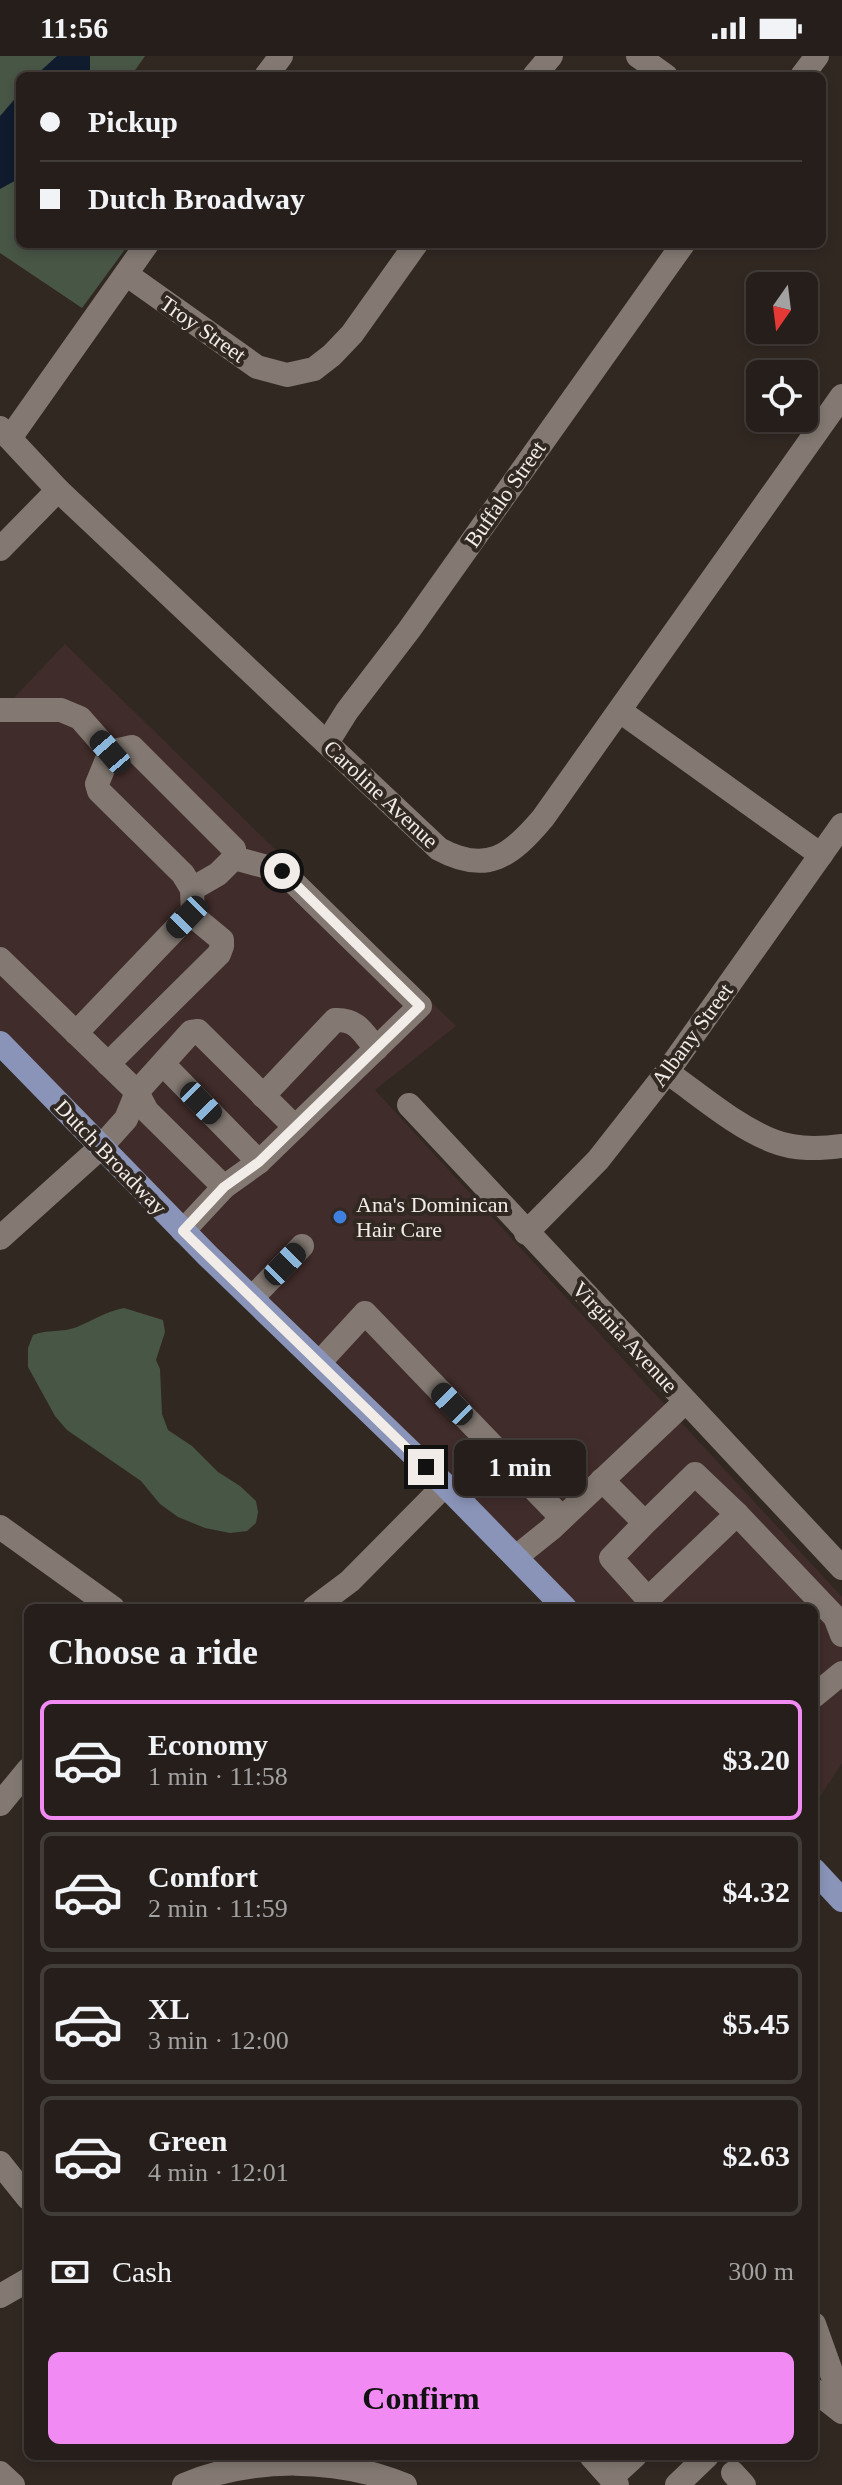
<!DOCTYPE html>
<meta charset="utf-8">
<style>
body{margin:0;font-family:Georgia,serif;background:#312b27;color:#f1f3f6;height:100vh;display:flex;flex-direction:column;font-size:30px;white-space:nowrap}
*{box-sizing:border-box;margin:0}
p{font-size:26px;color:#a3a2a2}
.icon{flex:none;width:44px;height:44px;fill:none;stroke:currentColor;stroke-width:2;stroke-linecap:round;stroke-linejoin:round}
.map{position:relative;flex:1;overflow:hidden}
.drawer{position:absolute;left:24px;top:1548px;width:794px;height:856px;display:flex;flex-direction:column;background:#251e1a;border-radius:12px;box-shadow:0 4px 12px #0003,0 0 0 2px #423c39}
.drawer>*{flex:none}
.guide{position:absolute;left:16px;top:16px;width:810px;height:176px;border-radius:12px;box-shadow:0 4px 12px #0003,0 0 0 2px #423c39;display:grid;align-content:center;height:176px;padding:0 24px;background:#251e1a}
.needle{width:52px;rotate:194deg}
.tools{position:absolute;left:746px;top:216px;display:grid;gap:16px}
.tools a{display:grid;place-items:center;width:72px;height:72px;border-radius:12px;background:#251e1a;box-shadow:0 4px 12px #0003,0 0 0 2px #423c39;font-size:40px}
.end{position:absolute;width:36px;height:36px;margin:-18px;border:10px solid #f2ece8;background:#111;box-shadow:0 0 0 4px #111}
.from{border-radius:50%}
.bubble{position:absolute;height:56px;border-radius:12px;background:#251e1a;box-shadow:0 4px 12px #0003,0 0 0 2px #423c39;font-size:26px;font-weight:700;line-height:56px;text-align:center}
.car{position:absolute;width:24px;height:48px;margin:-24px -12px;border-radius:10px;box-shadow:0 0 6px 2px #0007;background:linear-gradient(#222 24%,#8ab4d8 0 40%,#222 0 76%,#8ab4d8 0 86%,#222 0)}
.guide b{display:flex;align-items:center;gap:28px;height:76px;font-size:30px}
.guide b+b{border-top:2px solid #423c39}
.guide i{width:20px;height:20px;background:#f1f3f6}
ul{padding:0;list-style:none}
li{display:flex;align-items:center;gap:24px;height:120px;margin:0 16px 12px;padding:0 8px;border:4px solid #423c39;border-radius:12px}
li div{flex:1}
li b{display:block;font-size:30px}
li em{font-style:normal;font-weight:700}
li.current{border-color:#f28af3}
li>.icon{width:72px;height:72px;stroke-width:1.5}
h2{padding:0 24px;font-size:36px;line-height:96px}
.pay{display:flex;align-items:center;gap:20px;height:88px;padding:0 24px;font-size:30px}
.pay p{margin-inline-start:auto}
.cta{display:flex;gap:16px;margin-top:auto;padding:16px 24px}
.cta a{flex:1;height:92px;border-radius:12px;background:#f28af3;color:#111;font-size:32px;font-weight:700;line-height:92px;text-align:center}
.status{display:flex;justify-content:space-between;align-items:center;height:56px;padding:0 40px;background:#251e1a;direction:ltr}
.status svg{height:22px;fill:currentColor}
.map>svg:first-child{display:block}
.commercial{fill:#402c2a}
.green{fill:#485646}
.water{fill:#101b2e}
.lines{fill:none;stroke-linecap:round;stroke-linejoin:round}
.minor{stroke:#837972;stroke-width:24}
.major{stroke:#8a94b8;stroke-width:24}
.route{stroke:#f2ece8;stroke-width:10}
.shop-dot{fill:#3f7fe0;stroke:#312822;stroke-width:3}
.labels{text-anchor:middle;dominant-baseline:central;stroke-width:8;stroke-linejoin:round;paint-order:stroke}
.street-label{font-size:22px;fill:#f2ece8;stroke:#312822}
.poi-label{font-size:22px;fill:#f2ece8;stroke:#312822;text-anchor:start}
</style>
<div class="status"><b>11:56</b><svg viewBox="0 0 49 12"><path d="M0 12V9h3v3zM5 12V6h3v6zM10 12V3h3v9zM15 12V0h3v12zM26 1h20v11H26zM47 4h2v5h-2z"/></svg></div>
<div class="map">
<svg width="842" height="2429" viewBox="0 0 842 2429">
<rect width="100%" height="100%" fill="#312822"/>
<path class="commercial" d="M65 588 456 970 375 1034 842 1541V1707L814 1750V1552H574L0 982V647H9Z"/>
<g class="green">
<path d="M0 0H145L131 20H20V188H129L82 252 0 197Z"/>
<path d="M124 1252 163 1264 165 1276 156 1304 160 1313 162 1358 168 1374 192 1390 218 1416 240 1430 256 1445 258 1456 256 1467 247 1475 230 1477 205 1472 178 1461 160 1448 141 1425 67 1374 55 1360 28 1311V1292L33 1279C47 1273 62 1277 77 1271 94 1264 104 1256 124 1252Z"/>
</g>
<g class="water">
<path d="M57 0H90V16L87 20H35Z"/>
<path d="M20 37V122L0 133V60Z"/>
</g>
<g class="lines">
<g class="minor">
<path d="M638 0 666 20"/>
<path d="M266 20 281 0"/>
<path d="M534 20 551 0"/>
<path d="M802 20 817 0"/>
<path d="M126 218 257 311 287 319 314 313 332 299 352 278 416 188"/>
<path d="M0 372 58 434 439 793C487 819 511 800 543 762L842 340"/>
<path d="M10 382 147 188"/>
<path d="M0 493 58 434"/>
<path d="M0 654H61L80 662 110 696"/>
<path d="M620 655 821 799"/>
<path d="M327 687 347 655 409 574 683 188"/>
<path d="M192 833 218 818 234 802V793L132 691 110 696 97 728 99 735 183 818 192 833 193 860"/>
<path d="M0 903 137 1036 147 1055 224 1131"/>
<path d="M76 977 187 861 193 860 222 884V890L219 898 108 1008"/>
<path d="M163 1008 259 1106"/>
<path d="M667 1016C700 1039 735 1070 773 1085 795 1094 819 1093 842 1090"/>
<path d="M263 1040 335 964C358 963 363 977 376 993"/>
<path d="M409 1049 842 1512"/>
<path d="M183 1175 224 1131 259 1106 420 950 282 815 234 802"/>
<path d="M526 1177 598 1104 667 1016 842 769"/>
<path d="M0 1182 100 1092 126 1063 137 1036 191 976 198 975 295 1071"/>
<path d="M252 1242 302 1190"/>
<path d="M319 1307 365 1257 562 1462"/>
<path d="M602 1424 645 1467 695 1418 737 1458 648 1543 611 1502 645 1467"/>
<path d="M737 1458 835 1561 842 1579"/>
<path d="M0 1471 113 1552"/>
<path d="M516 1501 551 1473 685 1346"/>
<path d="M314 1552 350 1525 445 1429"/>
<path d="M814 1640 842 1617"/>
<path d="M0 1748 28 1714"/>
<path d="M0 2107 28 2142"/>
<path d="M0 2240 28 2224"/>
<path d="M814 2268 842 2346"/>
<path d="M814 2334 842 2356"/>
<path d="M591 2400 617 2429"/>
<path d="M0 2417 13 2429"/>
<path d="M733 2417 744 2429"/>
<path d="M611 2422 635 2400"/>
<path d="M184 2429C252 2400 337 2401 405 2429"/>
<path d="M677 2429 707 2400"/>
</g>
<g class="major">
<path d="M0 987 208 1200 445 1429 565 1552"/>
<path d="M814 1814 842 1844"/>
</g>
</g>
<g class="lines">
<path class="route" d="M282 815 420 950 259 1106 224 1131 183 1175 426 1411"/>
</g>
<circle class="shop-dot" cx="340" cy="1161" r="8"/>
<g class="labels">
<g class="street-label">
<text transform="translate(203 273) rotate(35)">Troy Street</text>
<text transform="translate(505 438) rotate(-55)">Buffalo Street</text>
<text transform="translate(381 738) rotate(43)">Caroline Avenue</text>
<text transform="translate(692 979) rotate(-54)">Albany Street</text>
<text transform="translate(111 1101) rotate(46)">Dutch Broadway</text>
<text transform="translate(625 1281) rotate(47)">Virginia Avenue</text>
</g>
<g class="poi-label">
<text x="356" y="1148">Ana's Dominican<tspan x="356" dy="25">Hair Care</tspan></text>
</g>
</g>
</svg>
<div class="tools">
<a><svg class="needle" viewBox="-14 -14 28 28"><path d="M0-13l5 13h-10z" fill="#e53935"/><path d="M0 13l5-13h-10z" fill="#a3a2a2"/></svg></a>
<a><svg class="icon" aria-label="locate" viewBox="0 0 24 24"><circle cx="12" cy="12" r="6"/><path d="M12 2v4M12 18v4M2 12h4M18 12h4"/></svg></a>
</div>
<i class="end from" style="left:282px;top:815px"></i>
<i class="end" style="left:426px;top:1411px"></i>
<div class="bubble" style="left:454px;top:1384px;width:132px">1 min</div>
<i class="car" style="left:110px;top:696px;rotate:319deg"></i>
<i class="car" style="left:187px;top:861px;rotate:224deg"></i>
<i class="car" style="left:201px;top:1047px;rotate:136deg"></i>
<i class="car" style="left:285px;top:1208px;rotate:44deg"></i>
<i class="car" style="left:452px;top:1348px;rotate:316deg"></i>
<div class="guide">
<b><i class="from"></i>Pickup</b>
<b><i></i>Dutch Broadway</b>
</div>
<section class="drawer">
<h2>Choose a ride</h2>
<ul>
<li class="current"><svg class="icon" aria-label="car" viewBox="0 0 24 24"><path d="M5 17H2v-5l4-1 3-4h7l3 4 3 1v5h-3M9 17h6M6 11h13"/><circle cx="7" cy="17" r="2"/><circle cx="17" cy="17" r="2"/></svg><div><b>Economy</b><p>1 min · 11:58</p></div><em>$3.20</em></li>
<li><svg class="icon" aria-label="car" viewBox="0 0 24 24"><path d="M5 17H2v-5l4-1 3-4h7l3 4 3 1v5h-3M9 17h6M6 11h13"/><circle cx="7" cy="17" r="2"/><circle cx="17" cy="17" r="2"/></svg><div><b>Comfort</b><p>2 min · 11:59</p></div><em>$4.32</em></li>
<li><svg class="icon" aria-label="car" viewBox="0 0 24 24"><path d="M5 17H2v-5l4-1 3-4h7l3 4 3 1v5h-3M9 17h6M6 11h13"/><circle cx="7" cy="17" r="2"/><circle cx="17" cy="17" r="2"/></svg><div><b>XL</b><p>3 min · 12:00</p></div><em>$5.45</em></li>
<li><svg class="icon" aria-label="car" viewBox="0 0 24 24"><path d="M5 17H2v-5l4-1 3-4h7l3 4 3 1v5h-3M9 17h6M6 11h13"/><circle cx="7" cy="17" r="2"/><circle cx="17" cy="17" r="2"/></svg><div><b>Green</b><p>4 min · 12:01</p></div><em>$2.63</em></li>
</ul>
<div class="pay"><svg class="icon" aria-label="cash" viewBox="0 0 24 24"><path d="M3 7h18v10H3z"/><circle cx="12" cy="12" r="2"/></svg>Cash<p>300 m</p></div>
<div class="cta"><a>Confirm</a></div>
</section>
</div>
